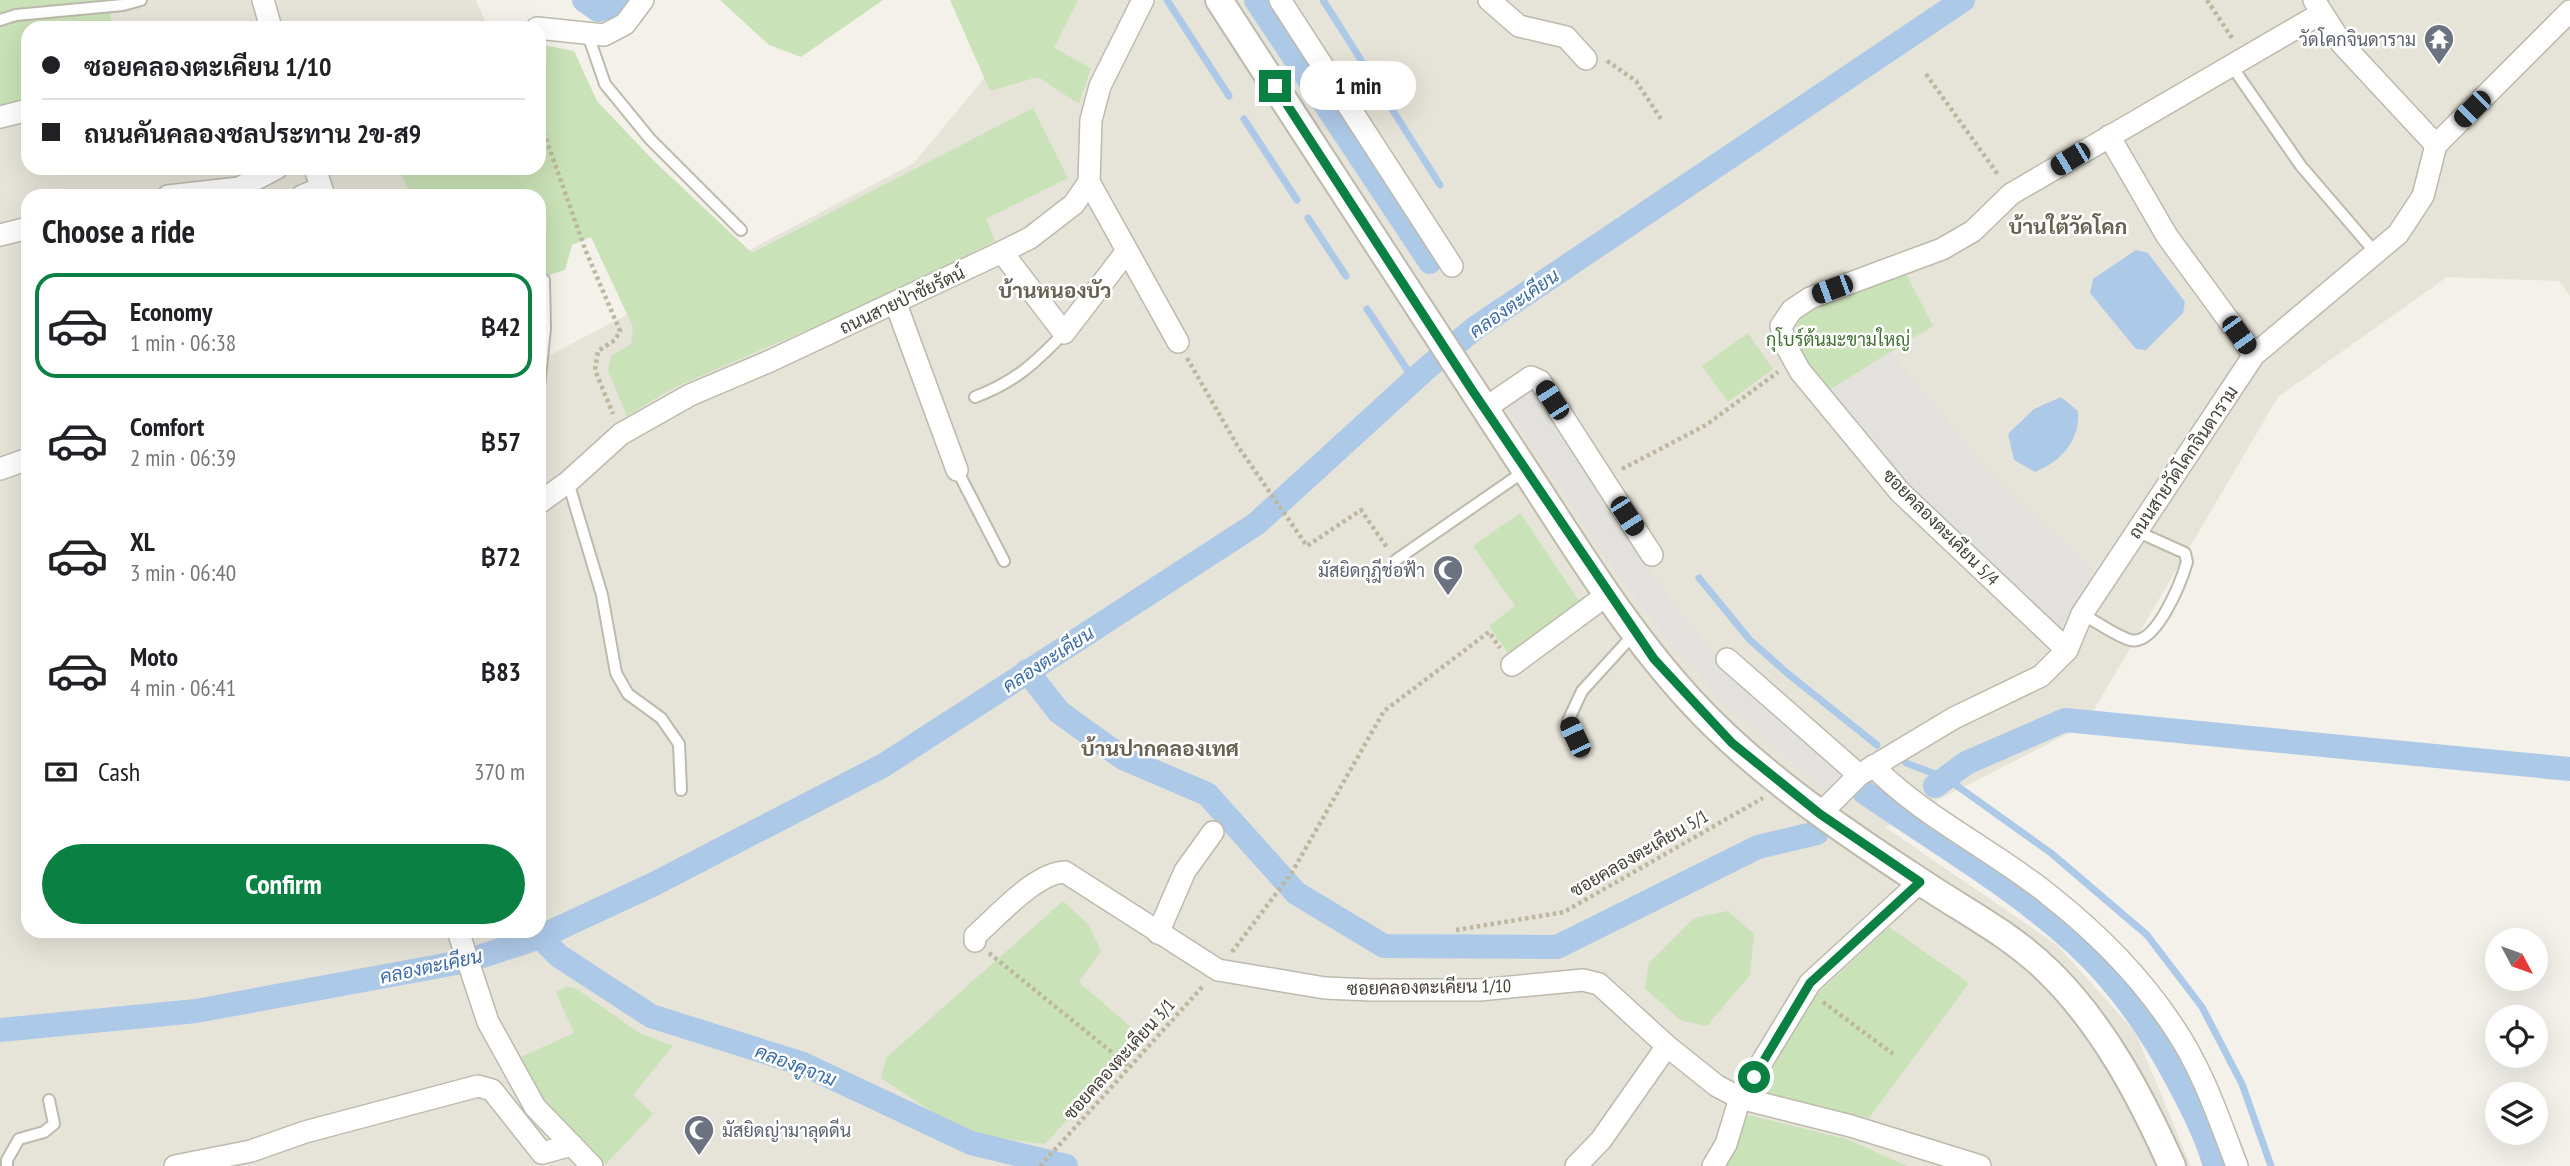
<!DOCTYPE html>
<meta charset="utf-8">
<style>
body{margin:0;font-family:"PT Sans Narrow",Sarabun,sans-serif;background:#f2f2f2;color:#202124;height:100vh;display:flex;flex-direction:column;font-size:26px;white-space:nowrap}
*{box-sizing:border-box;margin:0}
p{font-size:23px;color:#757577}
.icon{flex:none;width:38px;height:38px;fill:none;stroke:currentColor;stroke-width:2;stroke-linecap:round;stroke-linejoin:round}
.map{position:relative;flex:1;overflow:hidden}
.drawer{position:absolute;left:21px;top:189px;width:525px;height:749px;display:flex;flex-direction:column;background:#fff;border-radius:21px;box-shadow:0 7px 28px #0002}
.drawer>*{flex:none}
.banner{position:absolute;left:21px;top:21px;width:525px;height:154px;border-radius:21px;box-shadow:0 7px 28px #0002;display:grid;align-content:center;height:154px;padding:0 21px;background:#fff}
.needle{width:46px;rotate:131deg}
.controls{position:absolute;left:2485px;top:928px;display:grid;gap:14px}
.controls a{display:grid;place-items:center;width:63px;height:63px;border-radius:50%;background:#fff;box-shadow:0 7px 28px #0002;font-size:35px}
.end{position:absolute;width:32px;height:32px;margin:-16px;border:9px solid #0b8043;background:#fff;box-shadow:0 0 0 4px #fff}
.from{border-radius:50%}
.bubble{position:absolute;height:49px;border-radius:24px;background:#fff;box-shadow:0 7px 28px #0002;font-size:23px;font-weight:600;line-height:49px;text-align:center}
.car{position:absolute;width:21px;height:42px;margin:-21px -10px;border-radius:9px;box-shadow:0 0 5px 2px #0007;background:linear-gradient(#222 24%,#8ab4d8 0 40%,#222 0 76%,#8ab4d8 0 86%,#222 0)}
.banner b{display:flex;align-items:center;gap:24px;height:66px;font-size:26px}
.banner b+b{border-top:2px solid #e0e0e0}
.banner i{width:18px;height:18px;background:#202124}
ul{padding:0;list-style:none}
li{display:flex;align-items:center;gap:21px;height:105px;margin:0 14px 10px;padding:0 7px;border:4px solid transparent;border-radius:21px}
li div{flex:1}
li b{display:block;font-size:26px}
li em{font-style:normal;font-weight:600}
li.selected{border-color:#0b8043}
li>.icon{width:63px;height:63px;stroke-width:1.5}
h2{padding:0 21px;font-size:32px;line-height:84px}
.pay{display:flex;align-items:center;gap:18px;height:77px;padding:0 21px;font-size:26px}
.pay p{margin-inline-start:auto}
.primary-button{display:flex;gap:14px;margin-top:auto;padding:14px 21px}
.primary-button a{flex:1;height:80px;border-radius:42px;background:#0b8043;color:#fff;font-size:28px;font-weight:600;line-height:80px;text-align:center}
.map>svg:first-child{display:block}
.residential{fill:#e6e3d8}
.green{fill:#cae2b7}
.parking{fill:#e2e1de}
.water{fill:#adc9e8}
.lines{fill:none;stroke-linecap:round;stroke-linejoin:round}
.stream{stroke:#adc9e8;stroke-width:7}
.canal{stroke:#adc9e8;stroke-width:24}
.service-casing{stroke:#bdbaad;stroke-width:14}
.minor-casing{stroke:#bdbaad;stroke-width:24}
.tertiary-casing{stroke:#bdbaad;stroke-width:30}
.path{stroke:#beb7a0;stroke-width:4.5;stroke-dasharray:3.5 3.5;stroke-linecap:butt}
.service{stroke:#fff;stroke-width:10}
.minor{stroke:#fff;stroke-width:21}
.tertiary{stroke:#fff;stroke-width:26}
.route{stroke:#0b8043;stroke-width:9}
.labels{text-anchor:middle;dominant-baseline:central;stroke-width:5;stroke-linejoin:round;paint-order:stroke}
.worship-label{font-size:18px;fill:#5b616d;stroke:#fff;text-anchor:end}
.street-label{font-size:18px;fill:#464239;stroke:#fff}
.park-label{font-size:18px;fill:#437132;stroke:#fff}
.water-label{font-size:19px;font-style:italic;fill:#3d6da6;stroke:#fff}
.quarter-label{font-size:21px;font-weight:bold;fill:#676151;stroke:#fff}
</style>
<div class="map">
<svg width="2570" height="1166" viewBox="0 0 2570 1166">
<rect width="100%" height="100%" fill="#f3f1ea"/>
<path class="residential" d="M0 0H476L488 28H28V168H501L503 196H28V931H539V361L914 163 1049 0H2570V296L2559 281 2447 277 2278 397 2085 725 1885 827 2057 945 2135 1032 2191 1166H0Z"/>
<g class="green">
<path d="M0 0H109L112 28H28V105L0 109Z"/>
<path d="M720 0H883L801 57 769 45Z"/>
<path d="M950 0H1078L1054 48 1091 68 1079 104 1038 77 990 91Z"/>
<path d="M539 44 574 51 597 101 654 161 752 253 1033 108 1068 178 986 219 995 241 874 301 673 388 627 416 608 371 611 356 631 344 633 327 591 237 572 245 565 270 539 278V196H412L399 171 403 168H539Z"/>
<path d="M1906 274 1933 326 1825 393C1806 364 1776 336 1812 307Z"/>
<path d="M1748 333 1773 369 1728 402 1702 366Z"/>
<path d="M1520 513 1581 604 1510 656 1489 626 1515 606 1473 546Z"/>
<path d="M1063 901 1089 925 1101 951 1079 982 1142 1037 1045 1144 981 1136 943 1119 881 1078 886 1058Z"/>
<path d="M1728 911 1754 934 1750 975 1707 1026 1680 1020 1645 988 1649 963 1694 918Z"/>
<path d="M1889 927 1969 983 1869 1118 1758 1092 1815 996Z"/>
<path d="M567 986 577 989 639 1033 673 1046 633 1095 653 1114 606 1164 545 1101 519 1058 574 1033 556 992Z"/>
<path d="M1748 1115 1846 1139 1908 1166H1725Z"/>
</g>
<g class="parking">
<path d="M1890 352 1989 472 2094 571 2058 631 1897 477 1825 393Z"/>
<path d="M1530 388 1623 533 1683 617 1738 679 1843 771 1825 791 1720 699 1665 637 1601 551 1505 404Z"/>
</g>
<g class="water">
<path d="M2136 250 2148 253 2185 302 2183 313 2146 350 2136 349 2090 293 2093 279Z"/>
<path d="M2061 397 2078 411C2080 440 2062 461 2035 472L2014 460 2008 434 2034 409Z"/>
</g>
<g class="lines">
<g class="stream">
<path d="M1167 0 1229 96"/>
<path d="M1323 0 1440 185"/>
<path d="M1244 119 1297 200"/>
<path d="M1308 218 1346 276"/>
<path d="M1367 309 1414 380"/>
<path d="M1699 578 1750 640 1787 673 1877 745"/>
<path d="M1906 763 1946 778 2051 853 2147 935 2202 1007 2242 1084 2271 1166"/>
</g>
<g class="canal">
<path d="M584 0 598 10 626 3 628 0"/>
<path d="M1256 0 1430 262"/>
<path d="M1027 671 1059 712 1123 758 1207 794 1296 893 1384 946 1557 947 1758 847 1817 833"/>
<path d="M1935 786 1966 763 2065 720 2570 769"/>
<path d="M1864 792C1935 841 2011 885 2075 943 2116 980 2148 1026 2174 1074 2190 1104 2206 1134 2215 1166"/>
<path d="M540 937 559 956 651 1016 803 1064 971 1143 1066 1166"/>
<path d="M0 1030 196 1011 467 961 540 937 654 884 884 765 1256 524 1427 368 1475 328 1963 0"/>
</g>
<g class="service-casing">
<g id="service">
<path d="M0 20 16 15 123 5 141 0"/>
<path d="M588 35 605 84 650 139 741 230"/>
<path d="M2231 65 2301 166 2374 251"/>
<path d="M539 387 545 329 544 280"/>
<path d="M975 397C1015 382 1035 363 1064 333"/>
<path d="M957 470 1004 561"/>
<path d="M568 482 602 595 616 673 628 694 661 718 679 744 681 790"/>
<path d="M1396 560 1526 470"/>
<path d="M2082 614C2097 622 2114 635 2130 640 2156 647 2181 582 2187 562L2185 553 2136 531"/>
<path d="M1582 752 1568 721 1582 691 1634 634"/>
<path d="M7 1166V1160L19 1139 44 1132 54 1124 49 1100"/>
</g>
</g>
<g class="minor-casing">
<g id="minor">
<path d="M263 0 271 28"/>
<path d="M1280 0 1452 266"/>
<path d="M1489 0 1519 26 1566 37 1586 59"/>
<path d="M2314 0 2342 44 2436 145"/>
<path d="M537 28 604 35 625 24 643 0"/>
<path d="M0 117 28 110"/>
<path d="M2109 136 2167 236 2254 355"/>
<path d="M315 168 324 196"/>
<path d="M1089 182 1178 342"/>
<path d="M168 196 239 188 277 168"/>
<path d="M302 196 321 188"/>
<path d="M0 235 28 228"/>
<path d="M1002 252 1064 333 1127 251"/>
<path d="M896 304 957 470"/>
<path d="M1484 409 1531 377 1540 381 1652 555"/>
<path d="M0 469 28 459"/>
<path d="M539 503 568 482 621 434 690 395 770 361 1002 252 1030 238 1074 204 1089 182 1091 120 1100 86 1143 0"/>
<path d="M2067 650 1900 492 1800 371 1785 344 1781 326 1792 310 1810 298 1942 249 1973 231 2011 194 2320 14"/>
<path d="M1727 659 1859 775"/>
<path d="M1512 665 1608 594"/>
<path d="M1873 766C1924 818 1992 849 2049 895 2096 932 2140 976 2173 1026 2202 1068 2219 1119 2237 1166"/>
<path d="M1820 814 1859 775 1954 718 2041 676 2067 650 2082 614 2254 355 2398 234 2423 196 2436 145 2570 11"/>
<path d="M458 931 488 1022 535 1107 592 1166"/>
<path d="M1158 933 1185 871 1213 832"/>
<path d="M975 941V936C998 916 1035 873 1065 872L1218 970 1325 988 1371 990H1479L1583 980 1599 984 1667 1046 1717 1086 1740 1098 1851 1126 1980 1166"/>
<path d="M175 1166 251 1151 305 1132 478 1086 492 1090 542 1153 572 1145"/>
<path d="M1576 1166 1601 1140 1667 1046"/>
<path d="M1713 1166 1726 1144 1740 1098 1810 983 1920 882"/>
</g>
</g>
<g class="tertiary-casing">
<path id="tertiary" d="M1219 0C1318 152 1416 305 1516 456 1571 539 1622 626 1690 700 1755 771 1837 827 1918 880 1962 910 2011 934 2049 972 2104 1026 2141 1097 2172 1166"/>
</g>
<g class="path">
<path d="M2207 0 2234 41"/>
<path d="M1607 61 1636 81 1661 119"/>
<path d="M1926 74 1999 176"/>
<path d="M539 119 585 249 620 331 615 340 598 351 595 370 613 414"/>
<path d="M1187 358 1237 445 1307 546 1361 510 1388 549"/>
<path d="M1622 469 1706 425 1778 372"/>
<path d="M1456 930 1564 912 1763 798"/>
<path d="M1232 952 1291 874 1384 711 1489 632 1500 648"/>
<path d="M989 953 1130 1067"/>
<path d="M1823 1002 1893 1054"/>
<path d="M1040 1166 1204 985"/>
</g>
<use href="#service" class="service"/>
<use href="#minor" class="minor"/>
<use href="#tertiary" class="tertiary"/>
</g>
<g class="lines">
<path class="route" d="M1275 86 1472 390 1654 659 1732 743 1820 814 1920 882 1810 983 1754 1077"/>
</g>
<defs>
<g id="temple-pin" transform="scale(1.575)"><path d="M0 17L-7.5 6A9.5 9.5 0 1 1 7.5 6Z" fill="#6b7280" stroke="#fff"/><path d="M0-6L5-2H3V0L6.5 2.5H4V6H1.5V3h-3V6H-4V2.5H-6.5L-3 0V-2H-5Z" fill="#fff"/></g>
<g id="mosque-pin" transform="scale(1.575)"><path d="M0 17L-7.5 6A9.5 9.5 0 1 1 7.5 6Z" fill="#6b7280" stroke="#fff"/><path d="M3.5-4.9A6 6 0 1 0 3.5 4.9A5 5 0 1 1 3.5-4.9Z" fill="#fff"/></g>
</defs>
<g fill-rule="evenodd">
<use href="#temple-pin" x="2439" y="39"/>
<use href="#mosque-pin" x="1448" y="570"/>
<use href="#mosque-pin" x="699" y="1130"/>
</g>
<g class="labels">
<g class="worship-label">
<text x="2416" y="39">วัดโคกจินดาราม</text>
<text x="1425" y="570">มัสยิดกุฎีช่อฟ้า</text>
<text x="722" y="1130" text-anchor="start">มัสยิดญ่ามาลุดดีน</text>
</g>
<g class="street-label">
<text transform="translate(902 300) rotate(-25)">ถนนสายป่าชัยรัตน์</text>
<text transform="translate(2183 462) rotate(-56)">ถนนสายวัดโคกจินดาราม</text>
<text transform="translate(1941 527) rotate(45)">ซอยคลองตะเคียน 5/4</text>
<text transform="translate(1639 853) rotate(-30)">ซอยคลองตะเคียน 5/1</text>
<text transform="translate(1429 987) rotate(-1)">ซอยคลองตะเคียน 1/10</text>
<text transform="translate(1119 1059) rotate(-48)">ซอยคลองตะเคียน 3/1</text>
</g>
<g class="park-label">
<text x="1838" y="339">กุโบร์ต้นมะขามใหญ่</text>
</g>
<g class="water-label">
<text transform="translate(1514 303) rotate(-35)">คลองตะเคียน</text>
<text transform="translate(1048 659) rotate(-33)">คลองตะเคียน</text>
<text transform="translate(431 966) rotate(-12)">คลองตะเคียน</text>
<text transform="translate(796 1065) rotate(21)">คลองคูจาม</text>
</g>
<g class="quarter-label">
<text x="2068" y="226">บ้านใต้วัดโคก</text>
<text x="1055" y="290">บ้านหนองบัว</text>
<text x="1160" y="748">บ้านปากคลองเทศ</text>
</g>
</g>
</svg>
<div class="controls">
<a><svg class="needle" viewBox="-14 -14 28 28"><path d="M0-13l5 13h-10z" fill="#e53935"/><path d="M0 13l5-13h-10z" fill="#757577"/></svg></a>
<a><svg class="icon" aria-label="locate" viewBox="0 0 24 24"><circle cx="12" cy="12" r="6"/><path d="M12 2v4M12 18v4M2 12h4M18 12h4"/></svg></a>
<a><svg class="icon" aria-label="layers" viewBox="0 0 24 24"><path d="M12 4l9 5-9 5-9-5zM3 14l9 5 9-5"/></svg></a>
</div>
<i class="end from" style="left:1754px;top:1077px"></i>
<i class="end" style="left:1275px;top:86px"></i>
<div class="bubble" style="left:1300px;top:61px;width:116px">1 min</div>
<i class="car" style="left:2472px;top:109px;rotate:225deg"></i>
<i class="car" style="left:2070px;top:159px;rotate:239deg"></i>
<i class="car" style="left:1832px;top:289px;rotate:250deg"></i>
<i class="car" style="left:2239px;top:335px;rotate:144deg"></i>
<i class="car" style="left:1552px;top:400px;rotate:327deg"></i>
<i class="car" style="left:1627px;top:516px;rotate:147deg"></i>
<i class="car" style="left:1575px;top:737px;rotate:335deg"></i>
<div class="banner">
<b><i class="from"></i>ซอยคลองตะเคียน 1/10</b>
<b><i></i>ถนนคันคลองชลประทาน 2ข-ส9</b>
</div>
<section class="drawer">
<h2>Choose a ride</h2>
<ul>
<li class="selected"><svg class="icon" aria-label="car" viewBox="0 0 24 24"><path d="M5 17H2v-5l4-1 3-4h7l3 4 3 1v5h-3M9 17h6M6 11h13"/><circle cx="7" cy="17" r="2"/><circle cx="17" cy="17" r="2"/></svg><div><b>Economy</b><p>1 min · 06:38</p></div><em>฿42</em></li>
<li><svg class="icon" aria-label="car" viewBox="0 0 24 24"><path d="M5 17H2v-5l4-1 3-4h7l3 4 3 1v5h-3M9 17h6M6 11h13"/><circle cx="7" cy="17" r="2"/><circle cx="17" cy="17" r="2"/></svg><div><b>Comfort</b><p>2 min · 06:39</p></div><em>฿57</em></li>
<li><svg class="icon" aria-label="car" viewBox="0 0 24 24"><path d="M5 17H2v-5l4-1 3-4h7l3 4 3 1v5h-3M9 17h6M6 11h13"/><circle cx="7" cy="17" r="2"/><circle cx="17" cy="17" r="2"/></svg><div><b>XL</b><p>3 min · 06:40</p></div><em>฿72</em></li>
<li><svg class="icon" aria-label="car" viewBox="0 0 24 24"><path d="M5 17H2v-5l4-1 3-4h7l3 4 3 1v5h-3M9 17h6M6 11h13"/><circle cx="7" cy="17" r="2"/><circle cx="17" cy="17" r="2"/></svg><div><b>Moto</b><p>4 min · 06:41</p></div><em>฿83</em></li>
</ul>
<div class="pay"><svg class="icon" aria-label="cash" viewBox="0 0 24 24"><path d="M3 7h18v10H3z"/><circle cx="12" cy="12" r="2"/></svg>Cash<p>370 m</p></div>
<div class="primary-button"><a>Confirm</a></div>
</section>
</div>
